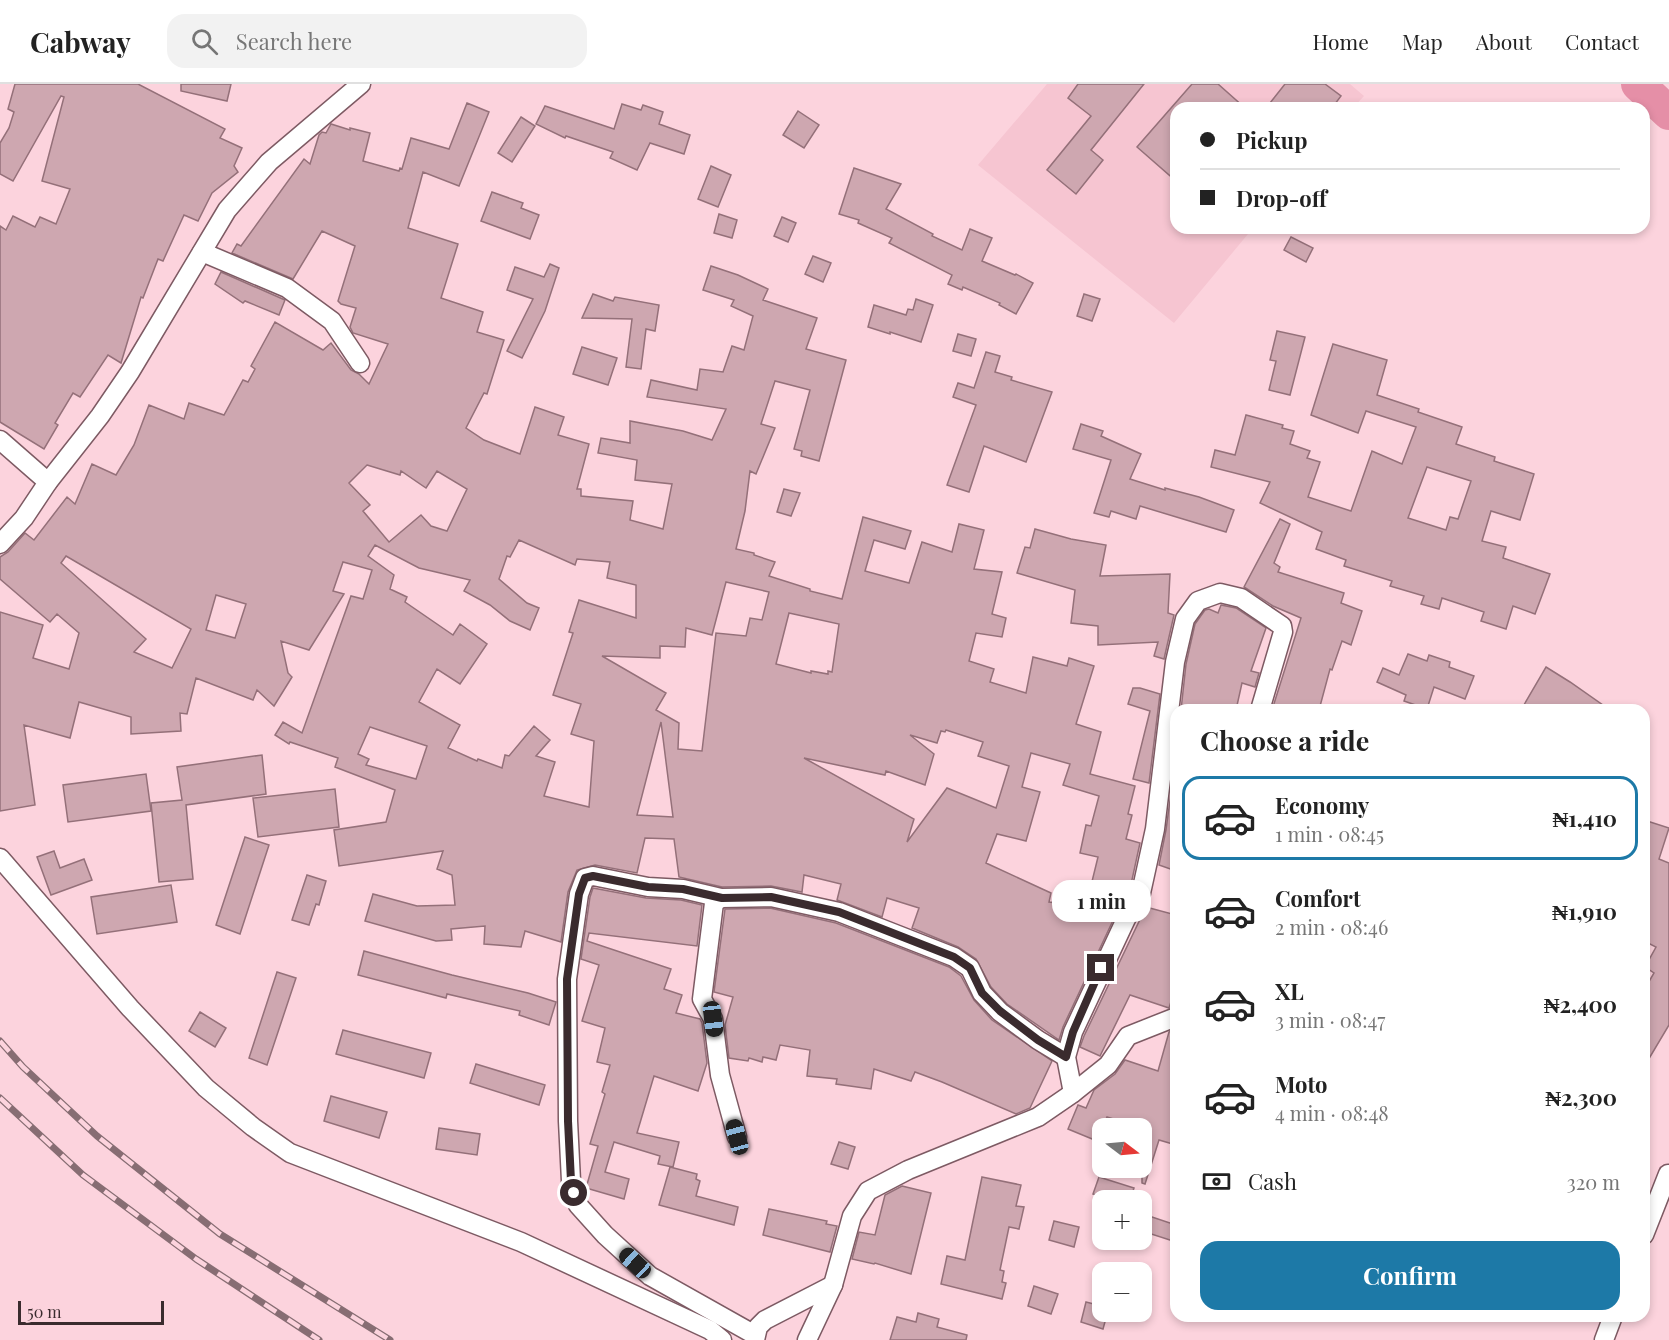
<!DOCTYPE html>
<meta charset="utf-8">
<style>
body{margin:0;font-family:"Playfair Display",serif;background:#f2f2f2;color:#222;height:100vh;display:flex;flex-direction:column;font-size:22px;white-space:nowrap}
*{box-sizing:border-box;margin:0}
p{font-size:20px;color:#767676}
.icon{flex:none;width:33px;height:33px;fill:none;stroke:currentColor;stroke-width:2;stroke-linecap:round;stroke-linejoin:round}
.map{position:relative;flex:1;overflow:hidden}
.details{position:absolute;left:1170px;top:620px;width:480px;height:618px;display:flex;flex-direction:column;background:#fff;border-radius:18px;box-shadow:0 3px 9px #0003}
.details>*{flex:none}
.banner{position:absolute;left:1170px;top:18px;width:480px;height:132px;border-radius:18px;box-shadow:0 3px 9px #0003;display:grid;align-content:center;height:132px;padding:0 30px;background:#fff}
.needle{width:39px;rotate:106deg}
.tools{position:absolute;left:1092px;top:1034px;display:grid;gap:12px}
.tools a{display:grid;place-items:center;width:60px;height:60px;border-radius:12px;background:#fff;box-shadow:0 3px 9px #0003;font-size:30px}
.scale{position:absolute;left:18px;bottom:15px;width:146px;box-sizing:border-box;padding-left:6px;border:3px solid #3a2b2e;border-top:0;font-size:16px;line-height:21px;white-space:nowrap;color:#3a2b2e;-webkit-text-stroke:4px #fcd3dd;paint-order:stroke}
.end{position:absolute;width:27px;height:27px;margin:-14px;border:8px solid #3a2b2e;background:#fff;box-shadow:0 0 0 3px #fff}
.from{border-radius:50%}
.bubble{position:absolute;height:42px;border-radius:18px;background:#fff;box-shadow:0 3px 9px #0003;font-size:20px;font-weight:700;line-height:42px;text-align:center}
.car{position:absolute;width:18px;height:36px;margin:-18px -9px;border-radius:8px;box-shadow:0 0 4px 2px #0007;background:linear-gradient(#222 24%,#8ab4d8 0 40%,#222 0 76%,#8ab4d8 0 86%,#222 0)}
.banner b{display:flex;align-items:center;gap:21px;height:57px;font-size:22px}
.banner b+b{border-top:2px solid #e0e0e0}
.banner i{width:15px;height:15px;background:#222}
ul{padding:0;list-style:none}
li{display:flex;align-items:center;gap:18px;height:84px;margin:0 12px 9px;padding:0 18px;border:3px solid transparent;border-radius:18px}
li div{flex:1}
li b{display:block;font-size:22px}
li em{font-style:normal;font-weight:700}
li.current{border-color:#1d79a7}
li>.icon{width:54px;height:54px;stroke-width:1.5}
h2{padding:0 30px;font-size:27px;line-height:72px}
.pay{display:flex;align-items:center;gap:15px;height:66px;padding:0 30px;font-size:22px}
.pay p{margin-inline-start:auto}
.primary-button{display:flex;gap:12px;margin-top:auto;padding:12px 30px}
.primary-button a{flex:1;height:69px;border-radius:18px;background:#1d79a7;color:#fff;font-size:24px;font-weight:700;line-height:69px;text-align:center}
header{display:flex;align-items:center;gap:36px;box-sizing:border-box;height:84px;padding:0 30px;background:#fff;border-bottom:2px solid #e0e0e0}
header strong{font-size:28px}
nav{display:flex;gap:33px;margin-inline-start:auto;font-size:21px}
.search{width:420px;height:54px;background:#f2f2f2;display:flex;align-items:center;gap:15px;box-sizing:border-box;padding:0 21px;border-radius:18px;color:#767676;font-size:22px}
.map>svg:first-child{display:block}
.built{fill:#f6c5d1}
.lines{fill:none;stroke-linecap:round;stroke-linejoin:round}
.river{stroke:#e58fa7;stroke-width:34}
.building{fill:#cea7b0;stroke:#947079;stroke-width:1.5;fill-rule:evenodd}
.minor-casing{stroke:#7d5a63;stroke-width:21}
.minor{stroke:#fff;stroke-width:18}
.rail-casing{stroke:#876d73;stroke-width:7}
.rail{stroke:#fcd3dd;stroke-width:4.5;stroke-dasharray:14;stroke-linecap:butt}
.route{stroke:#3a2b2e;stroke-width:8}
</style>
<header>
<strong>Cabway</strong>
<div class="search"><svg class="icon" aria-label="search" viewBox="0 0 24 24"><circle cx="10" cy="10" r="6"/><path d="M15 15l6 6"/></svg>Search here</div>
<nav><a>Home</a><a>Map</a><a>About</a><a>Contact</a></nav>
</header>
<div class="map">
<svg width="1669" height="1256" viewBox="0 0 1669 1256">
<rect width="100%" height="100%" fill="#fcd3dd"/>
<path class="built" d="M1047 0H1350L1364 12 1353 24H1176V144H1253L1174 239 978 81Z"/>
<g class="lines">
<path class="river" d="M1638 0 1669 29"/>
</g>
<g class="building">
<path d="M15 0H138L225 45 220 54 242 64 234 82 238 88 212 109 198 137 184 131 163 177 158 175 143 214 141 213 121 279 108 271 80 313 73 309 55 339 58 341 44 365 0 338V142L6 146 13 132 35 143 40 133 56 140 70 105 42 97 64 13 61 12 13 97 0 90V59L9 44 14 28 8 25Z"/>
<path d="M181 0H231L227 17 181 7Z"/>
<path d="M1078 0H1144L1091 66 1103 76 1076 110 1047 86 1091 32 1068 14Z"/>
<path d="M1192 0H1218L1245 24H1176V97L1137 63Z"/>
<path d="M1285 0H1325L1341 12 1332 24H1266Z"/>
<path d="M467 19 489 28 459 102 423 88 408 144 458 160 441 214 483 228 477 248 504 256 487 310 484 309 466 344 484 356 520 370 535 323 564 333 558 351 589 360 577 405H581V412L633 417 630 436 663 445 672 400 635 396 637 376 598 369 601 354 630 359V337L683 347 712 356 726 325 647 313 651 296 697 306 700 285 723 288 732 262 744 266 753 232 731 222 734 216 703 206 711 182 738 191 768 205 763 216 817 234 806 265 846 276 819 377 801 372 802 367 794 365 810 306 775 297 761 340 775 344 756 390 750 387 745 427 736 465 754 469V471L775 478 769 492 810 505V507L842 515 863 433 911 447 905 465 874 456 865 487 909 499 922 458 952 468 959 440 984 446 974 485 1002 488 992 530 1006 534 1002 553 976 549 969 577 994 585 990 598 1026 609 1033 573 1067 582 1069 574 1094 582 1076 640 1101 648 1090 690 1135 702 1128 730 1132 731 1126 755 1140 759 1130 805 1116 830 1063 943 1059 956 1007 920 991 903 976 875 958 863 912 844 919 824 887 814 882 833 837 816 841 800 804 791 802 808 771 802 722 803 679 793 674 755 645 754 637 789 595 781 577 786 568 808 561 858 525 847 521 863 484 860 485 842 451 845 452 856 436 857 365 837 373 810 417 822 455 821 452 791 437 785 443 767 339 782 334 746 386 738 395 706 335 683 338 674 290 658 289 660 275 651 283 638 302 649 351 512 363 515 372 486 343 478 333 507 344 510 309 566 281 557 288 589 292 593 274 622 257 606 253 616 196 594 187 630 180 629 181 647 131 650V633L79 618 70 654 24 641 35 721 0 727V528L43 541 33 574 69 585 79 549 57 530 50 538 0 495V473L8 468 25 449 34 456 67 413 75 420 92 380 116 391 134 361 149 321 184 335 189 319 224 331 243 296 248 298 255 285 251 282 275 238 323 266 331 259 351 286 359 290 369 300 388 260 353 249 350 243 356 224 341 220 338 217 355 162 322 147 293 195 232 169 237 160 241 162 304 75 310 80 319 51 322 48 326 49 331 40 350 46V44L370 49 363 77 399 87 400 84 402 85 411 54 449 65ZM367 381 400 391 401 387 426 404 437 387 467 405 447 447 431 442 421 431 389 458 363 427 370 421 349 399ZM519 456 575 481 577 475 610 478 607 494 636 501V534L579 516 569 548 573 549 553 611 581 620 571 650 594 657 589 723 544 712 555 678 536 672 550 656 534 642 509 672 505 671 502 684 478 675 477 677 448 664 460 641 419 618 437 585 460 600 487 560 460 540 453 551 405 518 407 513 390 505 394 491 368 472 375 461 419 484 470 496 464 507 490 521 510 537 530 546 539 524 527 519 499 495 507 472 510 473ZM66 472 191 545 172 584 134 568 146 555 61 479ZM726 498 769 508 762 536 750 534 746 552 716 549 702 667 678 665 679 639 656 626 666 609 602 572 660 574V562L685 563 686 544 712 551ZM216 511 246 520 235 554 206 546ZM789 529 839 540 832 588 828 587V590L811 587V589L776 580ZM661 638 666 678 673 733 637 731ZM370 643 427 662 416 695 366 681 369 675 358 670ZM946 646 983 658 978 672 1009 682 996 724 947 704 907 758 914 735 804 674 885 691 886 687 925 701 934 670 910 651 937 659 941 647 945 648ZM1031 669 1070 680 1063 701 1099 712 1091 742 1086 741 1080 769 1098 773 1086 822 1049 818 1051 809 986 779 997 750 1026 757 1040 708 1022 703Z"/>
<path d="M622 20 641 26 643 21 663 28 659 40 690 51 684 70 650 59 637 86 610 74 613 68 566 52 565 54 536 40 545 22 614 45Z"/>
<path d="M798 27 819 41 804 64 783 51Z"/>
<path d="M521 33 535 42 512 78 498 69Z"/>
<path d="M711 82 731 91 718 123 698 115Z"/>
<path d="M854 84 901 100 886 125 933 150 932 152 962 166 970 145 992 154 982 177 1015 191 1016 190 1033 199 1016 230 999 221 1000 219 963 203 962 206 948 200 952 191 889 159 892 154 858 139 859 136 839 130Z"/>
<path d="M492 108 523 119 521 124 539 131 530 155 481 137Z"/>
<path d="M719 130 737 136 732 154 714 149Z"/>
<path d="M782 133 796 139 788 158 774 152Z"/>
<path d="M1291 153 1313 164 1306 178 1284 166Z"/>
<path d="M813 172 831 179 823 198 805 190Z"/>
<path d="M550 180 559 184 545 227 522 274 507 267 533 215 507 206 515 183 544 193Z"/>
<path d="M221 188 285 216 279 231 245 217 243 219 215 200Z"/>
<path d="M593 210 613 217 615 213 659 221 655 247 646 245 641 285 626 283 632 235 582 234Z"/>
<path d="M1084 210 1100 215 1092 237 1077 232Z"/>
<path d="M916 215 933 221 921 258 890 248V250L868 243 874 221 906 231 908 225 913 226Z"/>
<path d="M1277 247 1305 253 1290 311 1269 306 1276 277 1270 276Z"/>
<path d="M958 250 976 255 971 272 953 267Z"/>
<path d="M1333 260 1387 276 1377 311 1419 325 1418 328 1462 343 1456 360 1495 373 1494 377 1534 390 1520 436 1491 427 1482 457 1506 463 1503 474 1550 490 1535 530 1513 522 1506 545 1481 537 1484 528 1442 514 1439 525 1421 520 1424 512 1390 502 1392 497 1344 482 1346 476 1316 465 1322 448 1260 419 1270 398 1211 383 1215 366 1235 371 1246 331 1283 341 1282 344 1294 347 1290 360 1310 367 1307 374 1320 378 1308 413 1351 427 1372 367 1402 380 1416 343 1366 327 1358 349 1311 331ZM1427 383 1471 397 1458 435 1450 433 1446 446 1408 434Z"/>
<path d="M582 263 617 274 608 301 573 290Z"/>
<path d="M986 268 1000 272 995 288 1012 293 1011 296 1052 308 1026 378 984 362 969 408 947 401 976 321 953 313 958 299 974 304Z"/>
<path d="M1081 340 1103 347 1101 352 1141 370 1130 395 1165 406V404L1199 413 1234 426 1226 448 1140 422 1136 435 1111 427 1109 433 1094 429 1111 376 1073 365Z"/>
<path d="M784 405 800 409 791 432 777 428Z"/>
<path d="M1280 435 1290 440 1274 479 1280 483 1278 488 1344 509 1341 519 1362 527 1351 561 1342 557 1332 586 1330 585 1319 626H1272L1301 534 1273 522 1244 503Z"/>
<path d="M1035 445 1071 455 1106 461 1100 492 1170 490 1168 529 1174 531 1164 575 1154 572 1158 558 1098 561V542L1071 539 1075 506 1017 489 1025 463 1030 464Z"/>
<path d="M1221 521 1236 524 1266 544 1251 587 1259 589 1255 603 1242 599 1236 626H1181L1186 580 1195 540 1205 526 1209 525 1218 529Z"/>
<path d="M1408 570 1427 577 1429 571 1450 578 1449 583 1474 592 1465 615 1434 603 1427 625 1404 617 1406 611 1377 598 1383 584 1399 591Z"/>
<path d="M1546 583 1570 598 1610 626H1521Z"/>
<path d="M1133 604H1140L1160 610 1149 699 1133 695 1150 627 1128 620Z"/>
<path d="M262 671 266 710 186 721 193 795 159 798 151 719 182 716 177 683Z"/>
<path d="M146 690 151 727 68 738 63 701Z"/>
<path d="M335 705 339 743 258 753 253 714Z"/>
<path d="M1171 709H1176V787L1159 781 1166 746Z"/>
<path d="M1644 736 1669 744 1659 775 1669 779V941L1644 983V906L1654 889 1645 883 1656 863 1644 857Z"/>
<path d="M245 753 269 761 240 850 216 841Z"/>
<path d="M54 767 60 784 84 775 92 796 51 811 37 773Z"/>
<path d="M307 791 326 797 319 821 316 820 309 841 292 836Z"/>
<path d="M171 801 177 838 97 850 91 813Z"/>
<path d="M593 804 646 814 681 816 702 821 697 862 589 849 587 857 671 885 664 905 682 911 676 929 700 935 702 939 707 979 698 1007 654 992 637 1049 679 1058 673 1083 658 1080 660 1072 614 1058 605 1088 629 1095 624 1115 586 1104 598 1062 590 1060 605 1010 602 1008 610 981 597 978 605 944 582 937 599 881 581 875 590 813Z"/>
<path d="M1146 823 1176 831V902L1169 924 1130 911 1100 972 1080 963 1084 952Z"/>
<path d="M770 824 836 839 949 883 961 892 974 916 992 936 1052 977 1030 1024 1016 1030 942 998 915 988 911 997 874 985 871 1005 836 1000 837 995 807 992 810 966 780 961 776 976 763 973 762 978 749 974 748 977 729 974 725 941 733 913 714 908 725 825Z"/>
<path d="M364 867 452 891 528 909 556 918 549 941 519 931 520 927 447 910 446 914 358 891Z"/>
<path d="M277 888 296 894 267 981 249 974Z"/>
<path d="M200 928 226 944 215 963 189 947Z"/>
<path d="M1176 945V1061L1159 1056 1145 1100 1142 1099V1044L1107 1033 1097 1057 1068 1045 1078 1021 1086 1024 1094 1006 1115 990 1125 976 1158 987 1169 948Z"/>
<path d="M343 946 431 969 424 994 336 970Z"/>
<path d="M476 980 545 1001 539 1021 470 999Z"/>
<path d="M331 1012 387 1028 379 1054 324 1037Z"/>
<path d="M439 1044 480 1050 477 1071 436 1065Z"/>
<path d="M839 1058 855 1063 848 1085 831 1080Z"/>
<path d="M670 1083 697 1090 696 1095 700 1097 696 1112 738 1123 734 1141 659 1121Z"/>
<path d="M982 1093 1021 1101 1016 1122 1024 1123 1019 1145 1009 1143 1000 1186 1004 1187 1002 1198 1006 1199 1002 1215 941 1200 947 1172 965 1176Z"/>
<path d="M1099 1093 1134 1104 1130 1116H1112L1093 1110Z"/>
<path d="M902 1102 931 1109 911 1190 875 1179 874 1180 852 1175 859 1148 875 1151 885 1111Z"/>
<path d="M769 1125 827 1137 826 1140 837 1142 830 1168 763 1151Z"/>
<path d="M1146 1131 1176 1141V1158L1142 1147Z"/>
<path d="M1054 1137 1079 1143 1074 1163 1049 1156Z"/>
<path d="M1034 1202 1058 1210 1051 1230 1028 1222Z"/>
<path d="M1086 1218 1102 1222V1227H1108L1103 1245 1081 1238Z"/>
<path d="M918 1229 939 1235 937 1243 967 1251 966 1256H890L897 1233 916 1238Z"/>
</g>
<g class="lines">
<g class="minor-casing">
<g id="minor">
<path d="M202 168 287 204 332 237 360 279"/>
<path d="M0 356 48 398"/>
<path d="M0 460 24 434 48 398 100 332 130 288 227 126 269 78 361 0"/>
<path d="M0 774 130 924 206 1004 253 1043 290 1069 521 1158 710 1246 722 1256"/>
<path d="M721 814 714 819 702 915 713 935 720 991 737 1053"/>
<path d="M1073 1009 1066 973 1073 948 1126 835 1141 809 1155 745 1175 578 1185 535 1198 517 1220 509 1241 514 1282 542 1283 548 1260 626"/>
<path d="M1644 1151 1668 1090"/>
<path d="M755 1251 650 1192 605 1151 578 1121 571 1097 568 1037 567 895 579 810 585 794 593 792 648 803 683 805 721 814 771 813 839 828 954 873 970 884 982 909 1000 928 1038 956 1066 973"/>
<path d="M755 1256 758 1243 765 1236 833 1201"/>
<path d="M807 1256 833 1201 852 1132 868 1107 908 1086 1038 1033 1073 1009 1108 981 1128 952 1176 933"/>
<path d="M1604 1256 1613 1232"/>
</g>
</g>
<use href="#minor" class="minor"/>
<g class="rail-casing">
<g id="rail">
<path d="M0 957 23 983 97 1052 220 1150 390 1256"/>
<path d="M0 1014 83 1091 196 1175 319 1256"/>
</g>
</g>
<use href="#rail" class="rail"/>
</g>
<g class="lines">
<path class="route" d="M574 1109 571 1097 568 1037 567 895 579 810 585 794 593 792 648 803 683 805 722 814 771 813 839 828 954 873 970 884 982 909 1000 927 1038 956 1066 973 1073 948 1101 884"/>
</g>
</svg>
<div class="tools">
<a><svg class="needle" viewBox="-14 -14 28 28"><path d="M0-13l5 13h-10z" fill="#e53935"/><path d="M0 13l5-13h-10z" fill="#767676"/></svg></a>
<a>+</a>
<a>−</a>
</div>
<div class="scale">50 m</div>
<i class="end from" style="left:574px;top:1109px"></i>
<i class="end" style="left:1101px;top:884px"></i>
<div class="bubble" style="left:1052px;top:796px;width:99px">1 min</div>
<i class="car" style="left:713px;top:935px;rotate:173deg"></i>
<i class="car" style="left:737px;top:1053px;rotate:345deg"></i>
<i class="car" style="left:635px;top:1179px;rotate:313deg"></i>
<div class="banner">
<b><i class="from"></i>Pickup</b>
<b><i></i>Drop-off</b>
</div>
<section class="details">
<h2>Choose a ride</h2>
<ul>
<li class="current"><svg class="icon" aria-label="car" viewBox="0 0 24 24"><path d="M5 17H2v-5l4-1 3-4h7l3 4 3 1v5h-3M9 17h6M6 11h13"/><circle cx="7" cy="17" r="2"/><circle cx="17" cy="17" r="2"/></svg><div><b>Economy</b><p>1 min · 08:45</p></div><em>₦1,410</em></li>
<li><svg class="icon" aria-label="car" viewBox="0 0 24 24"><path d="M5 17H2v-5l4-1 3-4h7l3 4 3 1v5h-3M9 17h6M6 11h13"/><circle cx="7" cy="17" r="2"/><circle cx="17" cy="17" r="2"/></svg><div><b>Comfort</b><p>2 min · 08:46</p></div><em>₦1,910</em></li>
<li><svg class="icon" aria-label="car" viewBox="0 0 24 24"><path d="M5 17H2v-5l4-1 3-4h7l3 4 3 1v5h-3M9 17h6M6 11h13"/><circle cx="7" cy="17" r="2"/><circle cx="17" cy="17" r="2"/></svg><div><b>XL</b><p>3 min · 08:47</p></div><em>₦2,400</em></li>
<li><svg class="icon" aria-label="car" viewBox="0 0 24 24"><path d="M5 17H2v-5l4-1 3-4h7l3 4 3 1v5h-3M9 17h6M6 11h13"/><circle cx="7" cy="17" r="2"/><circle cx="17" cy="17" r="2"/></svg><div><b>Moto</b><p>4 min · 08:48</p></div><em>₦2,300</em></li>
</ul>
<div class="pay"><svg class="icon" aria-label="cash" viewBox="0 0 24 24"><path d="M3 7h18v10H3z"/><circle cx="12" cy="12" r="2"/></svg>Cash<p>320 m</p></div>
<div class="primary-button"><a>Confirm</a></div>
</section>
</div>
